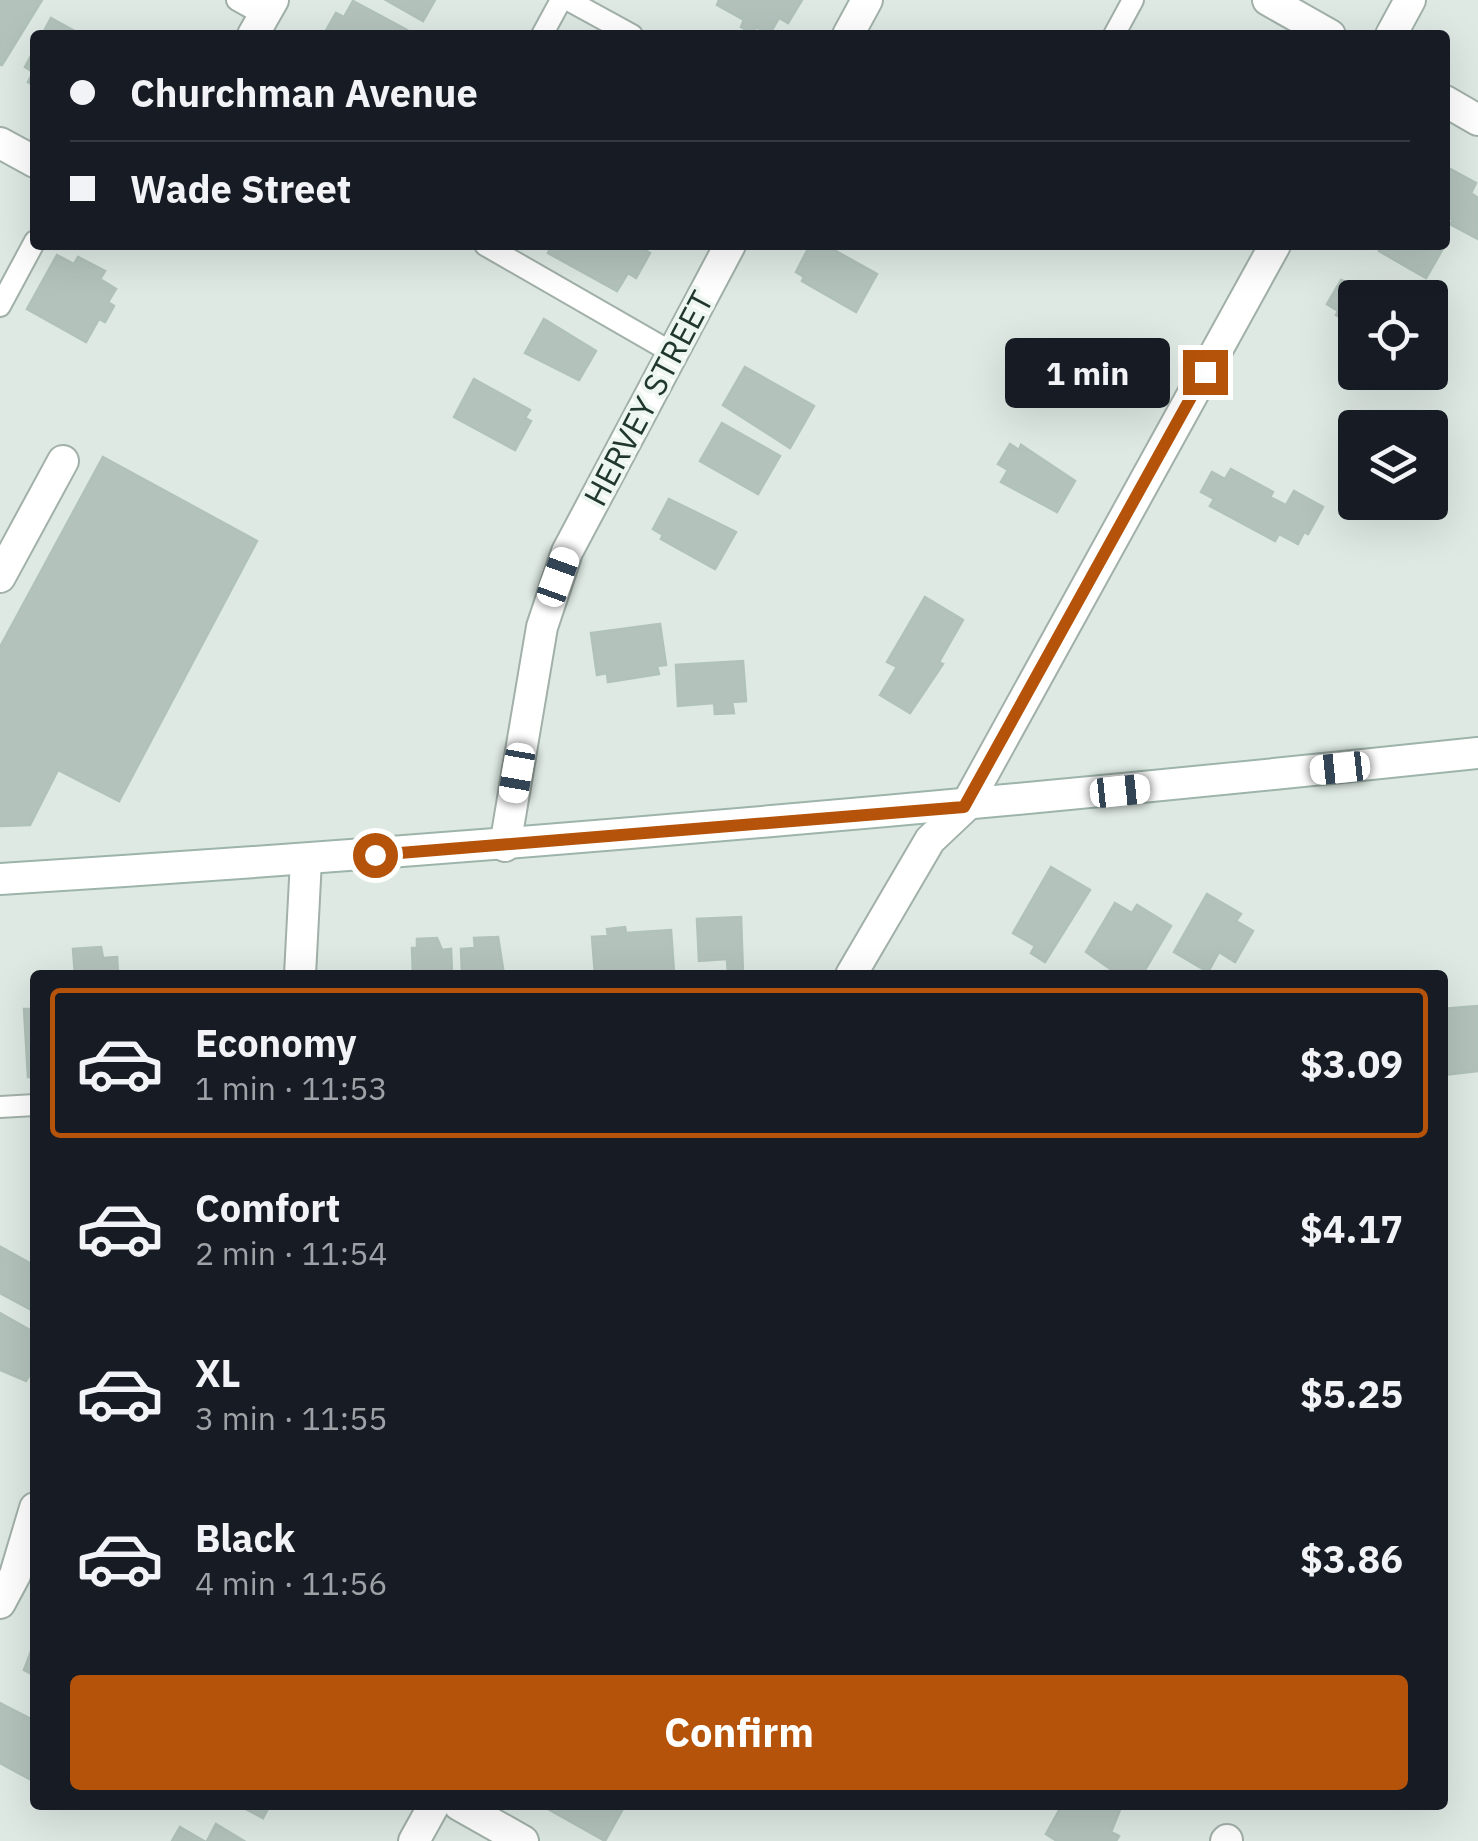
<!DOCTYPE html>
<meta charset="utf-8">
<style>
body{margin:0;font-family:"IBM Plex Sans",sans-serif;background:#20242c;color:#f1f3f6;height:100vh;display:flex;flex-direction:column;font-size:38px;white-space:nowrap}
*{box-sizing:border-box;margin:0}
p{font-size:32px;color:#9ea1a6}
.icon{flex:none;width:55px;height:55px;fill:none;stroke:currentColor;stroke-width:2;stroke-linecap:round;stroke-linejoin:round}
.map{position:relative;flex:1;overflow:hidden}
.panel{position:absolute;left:30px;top:970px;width:1418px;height:840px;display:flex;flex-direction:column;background:#171b24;border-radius:10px;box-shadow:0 10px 40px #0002}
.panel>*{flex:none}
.guide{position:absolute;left:30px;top:30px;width:1420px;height:220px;border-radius:10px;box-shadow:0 10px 40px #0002;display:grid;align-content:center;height:220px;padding:0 40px;background:#171b24}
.fabs{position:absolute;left:1338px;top:280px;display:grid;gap:20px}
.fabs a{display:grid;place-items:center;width:110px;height:110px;border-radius:10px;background:#171b24;box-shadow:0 10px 40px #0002;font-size:50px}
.end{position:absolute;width:45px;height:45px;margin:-22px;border:12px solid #b45309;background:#fff;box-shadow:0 0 0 5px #fff}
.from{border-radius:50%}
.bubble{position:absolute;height:70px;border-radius:10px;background:#171b24;box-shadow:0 10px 40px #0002;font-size:32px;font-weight:800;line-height:70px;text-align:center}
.car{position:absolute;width:30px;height:60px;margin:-30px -15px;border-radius:12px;box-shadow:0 0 8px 2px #0007;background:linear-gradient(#fff 24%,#345 0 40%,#fff 0 76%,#345 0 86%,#fff 0)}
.guide b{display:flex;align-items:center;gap:35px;height:95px;font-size:38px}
.guide b+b{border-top:2px solid #363941}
.guide i{width:25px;height:25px;background:#f1f3f6}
ul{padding:18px 0 0;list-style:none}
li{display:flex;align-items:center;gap:30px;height:150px;margin:0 20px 15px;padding:0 20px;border:5px solid transparent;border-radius:10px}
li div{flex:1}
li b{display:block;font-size:38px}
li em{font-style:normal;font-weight:800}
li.selected{border-color:#b45309}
li>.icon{width:90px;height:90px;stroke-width:1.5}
.button{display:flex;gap:20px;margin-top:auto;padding:20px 40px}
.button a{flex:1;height:115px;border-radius:10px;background:#b45309;color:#fff;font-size:40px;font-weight:800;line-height:115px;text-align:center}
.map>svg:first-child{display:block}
.building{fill:#b3c3bc;stroke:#b0c2b9;stroke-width:2.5}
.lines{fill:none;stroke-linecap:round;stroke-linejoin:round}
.service-casing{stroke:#a1b0a9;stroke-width:24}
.minor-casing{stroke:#a1b0a9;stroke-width:34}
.secondary-casing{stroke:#9db4aa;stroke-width:34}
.service{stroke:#fff;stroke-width:20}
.minor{stroke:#fff;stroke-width:30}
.secondary{stroke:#fff;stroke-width:30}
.route{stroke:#b45309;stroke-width:12}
.labels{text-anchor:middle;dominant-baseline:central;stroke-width:8;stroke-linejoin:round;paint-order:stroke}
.street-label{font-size:32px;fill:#20372f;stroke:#eef6f1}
</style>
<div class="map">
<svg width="1478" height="1841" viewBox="0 0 1478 1841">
<rect width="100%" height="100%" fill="#dee9e3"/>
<g class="building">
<path d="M0 0H42L2 65H0Z"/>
<path d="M386 0H435L423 21Z"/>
<path d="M719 0H802L788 23 779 18 769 35 756 27 753 34 741 27 744 20 717 5Z"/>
<path d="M353 1 407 30 404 35 324 34 336 13 344 17Z"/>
<path d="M51 18 82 35H42Z"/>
<path d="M35 48V86L28 82 33 72 25 67Z"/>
<path d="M1445 166 1476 183 1471 193 1478 198V239L1450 224 1453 220 1445 215Z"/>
<path d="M552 245H636L650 253 636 278 628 273 617 291 548 253Z"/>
<path d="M810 245H825L877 274 856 312 802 281 804 277 796 272Z"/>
<path d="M1382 245H1445L1426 278 1379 251Z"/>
<path d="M57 255 74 264 78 257 105 271 100 279 116 289 108 302 114 306 105 322 99 319 86 342 27 309Z"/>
<path d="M1341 280 1382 298H1355V326L1336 315 1338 311 1327 304Z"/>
<path d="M544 319 596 351 579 380 525 353Z"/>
<path d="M745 367 814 406 790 448 723 405Z"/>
<path d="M474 379 530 410 525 418 531 421 515 450 454 417Z"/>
<path d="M722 423 780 456 758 494 700 461Z"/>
<path d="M1010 444 1019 450 1021 445 1075 481 1057 512 1001 482 1008 470 998 464Z"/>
<path d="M103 457 257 541 119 801 58 770 30 825 0 826V647Z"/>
<path d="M1231 469 1273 492 1270 497 1286 505 1294 491 1323 507 1308 534 1304 532 1298 544 1279 534 1275 541 1210 506 1214 499 1201 492 1212 472 1225 479Z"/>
<path d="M669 499 736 532 715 569 661 539 663 535 653 529Z"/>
<path d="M925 597 963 620 939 662 943 664 910 713 880 695 897 667 887 662Z"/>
<path d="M660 624 666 665 657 666 659 674 608 682 607 673 597 675 591 633Z"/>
<path d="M743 661 746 701 732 702 734 713 715 714 714 703 678 706 676 665Z"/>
<path d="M1051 867 1090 890 1045 962 1031 953 1035 946 1013 933Z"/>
<path d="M1207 894 1241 914 1236 921 1253 931 1235 962 1219 952 1208 972 1174 952Z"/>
<path d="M1115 903 1132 913 1137 905 1171 926 1142 975H1119L1086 952Z"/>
<path d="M741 917 743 974 728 975 727 959 699 961 697 919Z"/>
<path d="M625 927 626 933 671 930 674 972 595 975 592 937 608 936 607 929Z"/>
<path d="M498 937 504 975H462L461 949 475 948 474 938Z"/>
<path d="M437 938 442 950 451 949 452 975H413L412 948H417V939Z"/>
<path d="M101 947 103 958 117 957 118 975H75L73 949Z"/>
<path d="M1478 1006V1071L1443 1075 1442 1009Z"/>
<path d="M24 1009H35V1077H28Z"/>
<path d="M1 1247 35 1266V1312L0 1293Z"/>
<path d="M0 1313 35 1333 31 1362 35 1366 26 1381 0 1370Z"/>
<path d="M35 1641V1676L24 1670Z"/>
<path d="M0 1703 35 1721V1782L0 1763Z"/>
<path d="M238 1805H270L263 1818Z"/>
<path d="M541 1805H625L605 1841Z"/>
<path d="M1062 1805H1122L1111 1832 1119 1836 1116 1841H1057L1046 1834Z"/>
<path d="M216 1824 244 1841H207Z"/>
<path d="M180 1827 204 1841H172Z"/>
</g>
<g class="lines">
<g class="service-casing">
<g id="service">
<path d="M237 0 264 15"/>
<path d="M568 0 632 35"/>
<path d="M542 35 561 0"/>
<path d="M1114 35 1133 0"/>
<path d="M485 245 671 352"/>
<path d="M0 306 35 241"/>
<path d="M0 1107 35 1105"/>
</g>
</g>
<g class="minor-casing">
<g id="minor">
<path d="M1268 0 1330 35"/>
<path d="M253 35 273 0"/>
<path d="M848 35 867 0"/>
<path d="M1391 35 1410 0"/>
<path d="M1445 101 1478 120"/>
<path d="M0 143 35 162"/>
<path d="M0 577 63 461"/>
<path d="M505 846 542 627 567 552 730 245"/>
<path d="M300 975 306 860"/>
<path d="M851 975 930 840 965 807 1275 245"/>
<path d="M0 1603 15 1575 35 1508"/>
<path d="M459 1805 523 1841"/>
<path d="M414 1841 434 1805"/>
<path d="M1226 1841 1227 1840"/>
</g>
</g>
<g class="secondary-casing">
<path id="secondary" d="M0 879C494 848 986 805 1478 753"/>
</g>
<use href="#service" class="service"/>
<use href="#minor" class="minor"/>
<use href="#secondary" class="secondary"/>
</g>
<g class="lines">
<path class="route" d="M375 855 964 807 1205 372"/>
</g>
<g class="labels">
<g class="street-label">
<text transform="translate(648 398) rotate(-62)">HERVEY STREET</text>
</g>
</g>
</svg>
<div class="fabs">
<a><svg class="icon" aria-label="locate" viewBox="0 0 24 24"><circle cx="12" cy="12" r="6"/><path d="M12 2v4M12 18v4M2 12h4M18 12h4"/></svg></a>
<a><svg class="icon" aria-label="layers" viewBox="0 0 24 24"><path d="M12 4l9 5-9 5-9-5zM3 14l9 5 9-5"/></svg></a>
</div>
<i class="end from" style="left:375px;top:855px"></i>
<i class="end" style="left:1205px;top:372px"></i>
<div class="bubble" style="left:1005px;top:338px;width:165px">1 min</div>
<i class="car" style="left:558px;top:577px;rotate:20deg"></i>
<i class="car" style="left:1340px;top:768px;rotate:264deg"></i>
<i class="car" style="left:517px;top:773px;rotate:190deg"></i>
<i class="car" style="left:1120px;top:791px;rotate:84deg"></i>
<div class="guide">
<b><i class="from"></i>Churchman Avenue</b>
<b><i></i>Wade Street</b>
</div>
<section class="panel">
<ul>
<li class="selected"><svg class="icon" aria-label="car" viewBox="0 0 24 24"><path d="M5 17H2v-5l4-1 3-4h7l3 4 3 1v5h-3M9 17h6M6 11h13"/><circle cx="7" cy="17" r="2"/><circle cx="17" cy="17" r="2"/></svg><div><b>Economy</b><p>1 min · 11:53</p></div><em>$3.09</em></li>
<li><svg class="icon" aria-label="car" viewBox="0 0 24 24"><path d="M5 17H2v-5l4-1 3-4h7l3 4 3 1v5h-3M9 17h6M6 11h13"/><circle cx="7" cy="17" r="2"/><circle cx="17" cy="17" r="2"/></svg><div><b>Comfort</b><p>2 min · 11:54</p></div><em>$4.17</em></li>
<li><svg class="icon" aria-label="car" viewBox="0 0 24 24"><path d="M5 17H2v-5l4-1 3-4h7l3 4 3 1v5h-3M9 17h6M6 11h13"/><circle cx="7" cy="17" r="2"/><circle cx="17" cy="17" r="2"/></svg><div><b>XL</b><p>3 min · 11:55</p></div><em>$5.25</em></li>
<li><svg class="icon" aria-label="car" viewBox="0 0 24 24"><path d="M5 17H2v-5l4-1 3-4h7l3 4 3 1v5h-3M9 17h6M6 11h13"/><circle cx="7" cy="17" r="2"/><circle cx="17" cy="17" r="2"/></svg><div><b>Black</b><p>4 min · 11:56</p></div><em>$3.86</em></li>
</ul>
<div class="button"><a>Confirm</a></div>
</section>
</div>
